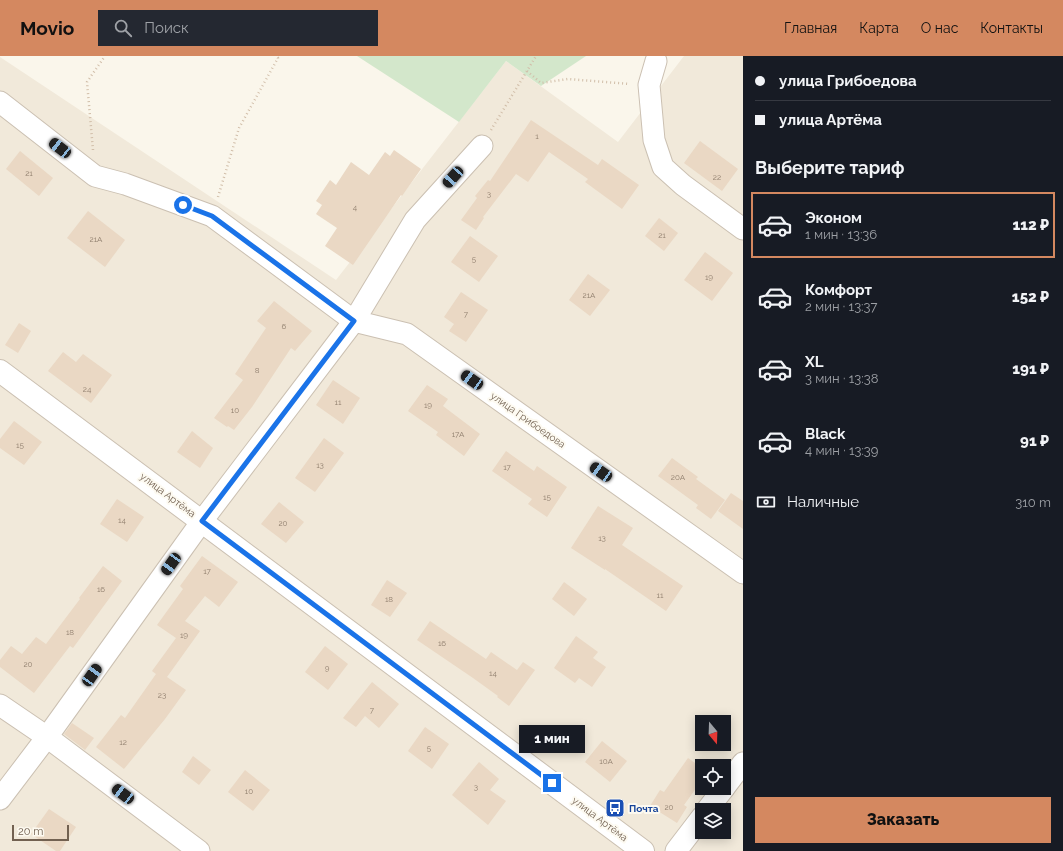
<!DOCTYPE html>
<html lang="ru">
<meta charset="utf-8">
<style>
body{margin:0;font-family:Raleway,sans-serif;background:#242831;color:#f1f3f6;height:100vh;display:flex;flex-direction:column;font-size:15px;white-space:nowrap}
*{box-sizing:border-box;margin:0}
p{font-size:13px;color:#9ea1a6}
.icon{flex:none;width:22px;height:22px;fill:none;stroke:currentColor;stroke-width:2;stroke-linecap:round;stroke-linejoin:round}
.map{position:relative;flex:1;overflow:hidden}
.side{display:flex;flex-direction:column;background:#171b24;width:320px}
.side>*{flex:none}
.hud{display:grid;align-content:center;height:88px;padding:0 12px;background:#171b24}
.needle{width:26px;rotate:161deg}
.fabs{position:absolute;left:695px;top:659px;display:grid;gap:8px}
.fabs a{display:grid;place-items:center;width:36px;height:36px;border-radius:0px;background:#171b24;box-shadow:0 2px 10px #0003;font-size:20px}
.scale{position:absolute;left:12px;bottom:10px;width:57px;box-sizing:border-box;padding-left:4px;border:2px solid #726151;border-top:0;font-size:11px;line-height:14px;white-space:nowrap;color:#726151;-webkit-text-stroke:3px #fdfaf1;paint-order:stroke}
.end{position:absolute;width:18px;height:18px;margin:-9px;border:5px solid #1a73e8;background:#fff;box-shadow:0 0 0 2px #fff}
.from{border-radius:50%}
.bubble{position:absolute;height:28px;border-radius:0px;background:#171b24;box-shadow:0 2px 10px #0003;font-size:13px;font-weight:800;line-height:28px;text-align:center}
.car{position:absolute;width:12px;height:24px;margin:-12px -6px;border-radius:5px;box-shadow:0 0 3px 1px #0007;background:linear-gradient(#222 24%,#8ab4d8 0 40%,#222 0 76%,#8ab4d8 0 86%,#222 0)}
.hud b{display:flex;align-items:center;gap:14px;height:38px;font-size:15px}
.hud b+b{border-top:1px solid #363941}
.hud i{width:10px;height:10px;background:#f1f3f6}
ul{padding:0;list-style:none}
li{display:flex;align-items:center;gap:12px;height:66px;margin:0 8px 6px;padding:0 4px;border:2px solid transparent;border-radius:0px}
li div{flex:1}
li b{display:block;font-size:15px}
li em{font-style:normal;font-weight:800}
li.current{border-color:#d48860}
li>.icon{width:36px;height:36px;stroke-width:1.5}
h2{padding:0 12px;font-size:18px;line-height:48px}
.pay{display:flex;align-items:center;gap:10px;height:44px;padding:0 12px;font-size:15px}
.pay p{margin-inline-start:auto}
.action{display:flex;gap:8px;margin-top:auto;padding:8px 12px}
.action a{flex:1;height:46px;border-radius:0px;background:#d48860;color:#111;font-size:16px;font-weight:800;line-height:46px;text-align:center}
header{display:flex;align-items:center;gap:24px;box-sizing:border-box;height:56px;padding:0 20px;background:#d48860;color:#111}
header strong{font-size:19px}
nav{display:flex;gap:22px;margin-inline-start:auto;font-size:14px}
.search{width:280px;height:36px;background:#242831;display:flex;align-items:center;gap:10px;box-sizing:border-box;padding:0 14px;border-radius:0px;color:#9ea1a6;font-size:15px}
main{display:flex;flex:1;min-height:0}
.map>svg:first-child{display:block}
.residential{fill:#f1e9da;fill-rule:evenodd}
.green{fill:#d3e7cb}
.building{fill:#ead8c4}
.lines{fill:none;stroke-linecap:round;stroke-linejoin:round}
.minor-casing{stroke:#cbc0b2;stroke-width:23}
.tertiary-casing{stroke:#cbc0b2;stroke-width:24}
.path{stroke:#d1bea9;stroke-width:2.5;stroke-dasharray:1 3;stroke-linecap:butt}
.minor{stroke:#fff;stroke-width:21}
.tertiary{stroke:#fff;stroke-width:22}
.route{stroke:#1a73e8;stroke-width:5}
.labels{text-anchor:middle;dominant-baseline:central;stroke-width:4;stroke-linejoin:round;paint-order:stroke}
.number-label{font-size:8px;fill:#907f6e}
.street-label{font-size:10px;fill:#726151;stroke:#fdfaf1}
.transit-label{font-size:10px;font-weight:bold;fill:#164399;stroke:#fdfaf1;text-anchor:start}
</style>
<header>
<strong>Movio</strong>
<div class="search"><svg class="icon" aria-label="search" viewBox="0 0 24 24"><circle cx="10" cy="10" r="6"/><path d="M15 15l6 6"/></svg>Поиск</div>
<nav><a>Главная</a><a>Карта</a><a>О нас</a><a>Контакты</a></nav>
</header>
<main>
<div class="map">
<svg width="743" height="795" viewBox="0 0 743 795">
<rect width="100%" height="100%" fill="#faf6eb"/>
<path class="residential" d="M684 0H743V795H0V1L336 224 506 5 618 86ZM702 666H724V688H702ZM702 710H724V732H702ZM702 754H724V776H702Z"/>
<path class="green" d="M357 0H586L541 30 506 5 459 66Z"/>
<g class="building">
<path d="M531 64 598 109 602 103 639 129 622 153 585 126 588 123 549 96 528 126 516 118 483 161 484 162 476 174 461 164 477 142 475 140 488 124 490 125Z"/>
<path d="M700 85 738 113 722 135 684 107Z"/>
<path d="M394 94 421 113 402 140 401 139 353 209 325 190 337 172 316 158 322 149 316 145 330 124 336 129 351 106 369 119 385 96 390 100Z"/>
<path d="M20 95 53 122 39 140 6 113Z"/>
<path d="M88 155 125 184 105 211 67 182Z"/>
<path d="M659 162 678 177 664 195 645 180Z"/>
<path d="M470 180 498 200 479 226 451 206Z"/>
<path d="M705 196 733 217 712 245 684 224Z"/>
<path d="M588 218 610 234 590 260 569 244Z"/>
<path d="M461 236 488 254 466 286 449 275 454 268 444 261Z"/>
<path d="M274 245 312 275 295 295 291 292 252 351 234 374 228 370 227 371 214 362 243 324 235 318 266 272 257 265Z"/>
<path d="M19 267 31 275 18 297 5 289Z"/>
<path d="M63 296 76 306 83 298 112 319 91 347 48 315Z"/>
<path d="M333 324 360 342 343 368 316 349Z"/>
<path d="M427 329 448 343 443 350 480 378 464 400 436 379 438 376 408 355Z"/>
<path d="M14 365 42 386 24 409 0 392V383Z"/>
<path d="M192 375 213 392 200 412 177 396Z"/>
<path d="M324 382 344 397 315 436 295 422Z"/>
<path d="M506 395 534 415 537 410 567 431 547 461 528 448 532 443 492 415Z"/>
<path d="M672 402 698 421 696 423 725 444 711 463 696 452 698 449 658 420Z"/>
<path d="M731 437 743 445V473L718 455Z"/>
<path d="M117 443 144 461 127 486 100 468Z"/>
<path d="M279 446 304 466 286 487 261 468Z"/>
<path d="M598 450 633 472 622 489 683 530 666 555 605 513V514L571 492Z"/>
<path d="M202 500 238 526 219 551 205 540 185 565 200 575 167 621 186 634 165 663 124 713 96 691 121 659 125 662 156 618 152 615 176 582 157 569 183 533 180 530Z"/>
<path d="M103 510 122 525 73 592 70 590 34 637 0 611V604L11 590 22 598 36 581 46 588 80 543 79 542Z"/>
<path d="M387 524 407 537 390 561 371 549Z"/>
<path d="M564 526 587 543 574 560 552 543Z"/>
<path d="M430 565 486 603 491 596 517 614 523 606 535 614 509 650 497 641 498 640 473 622 417 584Z"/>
<path d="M576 580 598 596 593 602 606 611 592 631 579 622 575 627 554 612Z"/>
<path d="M325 590 348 608 328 634 305 616Z"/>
<path d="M372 626 399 648 379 672 365 660 356 671 343 662Z"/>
<path d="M72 667 94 682 85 694 64 678Z"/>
<path d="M425 671 449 688 432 713 408 695Z"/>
<path d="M602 685 627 705 610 726 585 706Z"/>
<path d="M193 700 211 714 199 729 182 716Z"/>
<path d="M688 702 702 712V724L684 749 687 751 677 767 650 750 660 734 664 736Z"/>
<path d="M479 706 499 723 490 734 506 745 488 769 452 739Z"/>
<path d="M245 714 270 734 253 755 228 736Z"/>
<path d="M49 753 76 771 60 795H56L31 778Z"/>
</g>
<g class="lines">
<g class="minor-casing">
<g id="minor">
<path d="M656 5 649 29 654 84 663 111 683 129 743 173"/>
<path d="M0 46 95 120 125 128 212 160 354 265 407 278 743 517"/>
<path d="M0 649 47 681 199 795"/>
<path d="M724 732 743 707"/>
<path d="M0 743 47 681 202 465 354 265 415 164 482 90"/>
<path d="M707 754 724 732"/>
<path d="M676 795 702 761"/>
</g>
</g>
<g class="tertiary-casing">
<path id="tertiary" d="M0 315 643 795"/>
</g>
<g class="path">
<path d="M527 15 541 27 568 23 630 28"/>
<path d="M491 74 536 0"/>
<path d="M93 94 87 26 105 0"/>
<path d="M218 141 239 72 278 2 276 0"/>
</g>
<use href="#minor" class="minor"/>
<use href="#tertiary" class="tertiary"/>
</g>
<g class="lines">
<path class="route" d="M183 149 212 160 354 265 202 465 552 727"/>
</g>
<defs>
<g id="bus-square" transform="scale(1)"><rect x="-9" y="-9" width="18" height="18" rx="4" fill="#1a4fb4" stroke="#fdfaf1"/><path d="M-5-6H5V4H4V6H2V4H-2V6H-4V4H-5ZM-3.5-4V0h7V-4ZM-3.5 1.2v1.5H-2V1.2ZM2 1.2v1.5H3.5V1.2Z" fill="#fff"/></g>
</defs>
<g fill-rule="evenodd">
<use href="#bus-square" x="615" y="752"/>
</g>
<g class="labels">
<g class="number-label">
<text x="537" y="80">1</text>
<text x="29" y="117">21</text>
<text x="717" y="121">22</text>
<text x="489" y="138">3</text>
<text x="355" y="151">4</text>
<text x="662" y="179">21</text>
<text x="96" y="183">21А</text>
<text x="474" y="203">5</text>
<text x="709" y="221">19</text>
<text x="589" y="239">21А</text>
<text x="466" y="258">7</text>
<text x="284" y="270">6</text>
<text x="257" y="314">8</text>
<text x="87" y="333">24</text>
<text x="338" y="346">11</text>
<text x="428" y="349">19</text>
<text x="235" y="354">10</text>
<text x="458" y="378">17А</text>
<text x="20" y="389">15</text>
<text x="320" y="409">13</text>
<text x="507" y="411">17</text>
<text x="678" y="421">20А</text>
<text x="547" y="441">15</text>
<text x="122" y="464">14</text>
<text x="283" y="467">20</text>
<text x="602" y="482">13</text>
<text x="207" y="515">17</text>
<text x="101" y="533">16</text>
<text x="660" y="539">11</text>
<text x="389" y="543">18</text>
<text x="70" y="576">18</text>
<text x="184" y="579">19</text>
<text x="442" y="587">16</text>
<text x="28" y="608">20</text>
<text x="327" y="612">9</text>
<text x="493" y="617">14</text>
<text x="162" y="639">23</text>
<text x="372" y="654">7</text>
<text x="123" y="686">12</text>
<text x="429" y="692">5</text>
<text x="606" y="705">10А</text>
<text x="476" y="731">3</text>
<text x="249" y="735">10</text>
<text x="669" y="751">20</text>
</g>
<g class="street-label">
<text transform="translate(528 364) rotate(35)">улица Грибоедова</text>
<text transform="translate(168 439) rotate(37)">улица Артёма</text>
<text transform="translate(600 763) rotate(37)">улица Артёма</text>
</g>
<g class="transit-label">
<text x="629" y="752">Почта</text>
</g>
</g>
</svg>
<div class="fabs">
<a><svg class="needle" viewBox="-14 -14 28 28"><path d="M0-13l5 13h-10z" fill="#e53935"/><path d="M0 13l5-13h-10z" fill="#9ea1a6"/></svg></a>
<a><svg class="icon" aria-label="locate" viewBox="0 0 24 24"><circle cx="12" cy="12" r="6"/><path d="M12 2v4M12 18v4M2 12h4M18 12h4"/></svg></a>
<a><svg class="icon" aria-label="layers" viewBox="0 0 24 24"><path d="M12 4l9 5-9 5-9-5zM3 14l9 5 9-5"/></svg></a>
</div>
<div class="scale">20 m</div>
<i class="end from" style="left:183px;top:149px"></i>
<i class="end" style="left:552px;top:727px"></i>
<div class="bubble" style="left:519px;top:669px;width:66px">1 мин</div>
<i class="car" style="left:60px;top:92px;rotate:308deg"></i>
<i class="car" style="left:453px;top:121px;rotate:222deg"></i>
<i class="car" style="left:472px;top:324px;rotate:305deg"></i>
<i class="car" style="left:601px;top:416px;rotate:305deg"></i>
<i class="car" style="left:171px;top:508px;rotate:216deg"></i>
<i class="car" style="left:92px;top:619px;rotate:35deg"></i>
<i class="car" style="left:123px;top:738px;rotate:307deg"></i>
</div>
<section class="side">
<div class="hud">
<b><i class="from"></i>улица Грибоедова</b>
<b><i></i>улица Артёма</b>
</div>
<h2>Выберите тариф</h2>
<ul>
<li class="current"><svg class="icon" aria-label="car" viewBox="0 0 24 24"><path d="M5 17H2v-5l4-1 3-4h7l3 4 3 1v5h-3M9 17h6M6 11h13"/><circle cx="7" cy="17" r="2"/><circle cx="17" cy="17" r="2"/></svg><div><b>Эконом</b><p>1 мин · 13:36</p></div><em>112 ₽</em></li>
<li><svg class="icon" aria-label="car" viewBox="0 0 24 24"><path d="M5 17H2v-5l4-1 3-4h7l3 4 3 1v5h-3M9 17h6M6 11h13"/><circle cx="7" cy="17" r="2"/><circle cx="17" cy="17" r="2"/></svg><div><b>Комфорт</b><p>2 мин · 13:37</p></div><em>152 ₽</em></li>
<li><svg class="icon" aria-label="car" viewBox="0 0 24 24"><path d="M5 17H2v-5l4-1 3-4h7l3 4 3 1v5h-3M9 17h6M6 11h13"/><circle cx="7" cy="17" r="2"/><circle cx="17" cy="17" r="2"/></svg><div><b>XL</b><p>3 мин · 13:38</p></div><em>191 ₽</em></li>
<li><svg class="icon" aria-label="car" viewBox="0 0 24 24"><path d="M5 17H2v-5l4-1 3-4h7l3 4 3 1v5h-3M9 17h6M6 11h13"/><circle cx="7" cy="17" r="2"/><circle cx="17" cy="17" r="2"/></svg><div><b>Black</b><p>4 мин · 13:39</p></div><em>91 ₽</em></li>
</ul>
<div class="pay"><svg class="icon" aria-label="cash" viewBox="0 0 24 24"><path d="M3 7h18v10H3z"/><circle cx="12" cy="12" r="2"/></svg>Наличные<p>310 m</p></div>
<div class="action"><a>Заказать</a></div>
</section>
</main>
